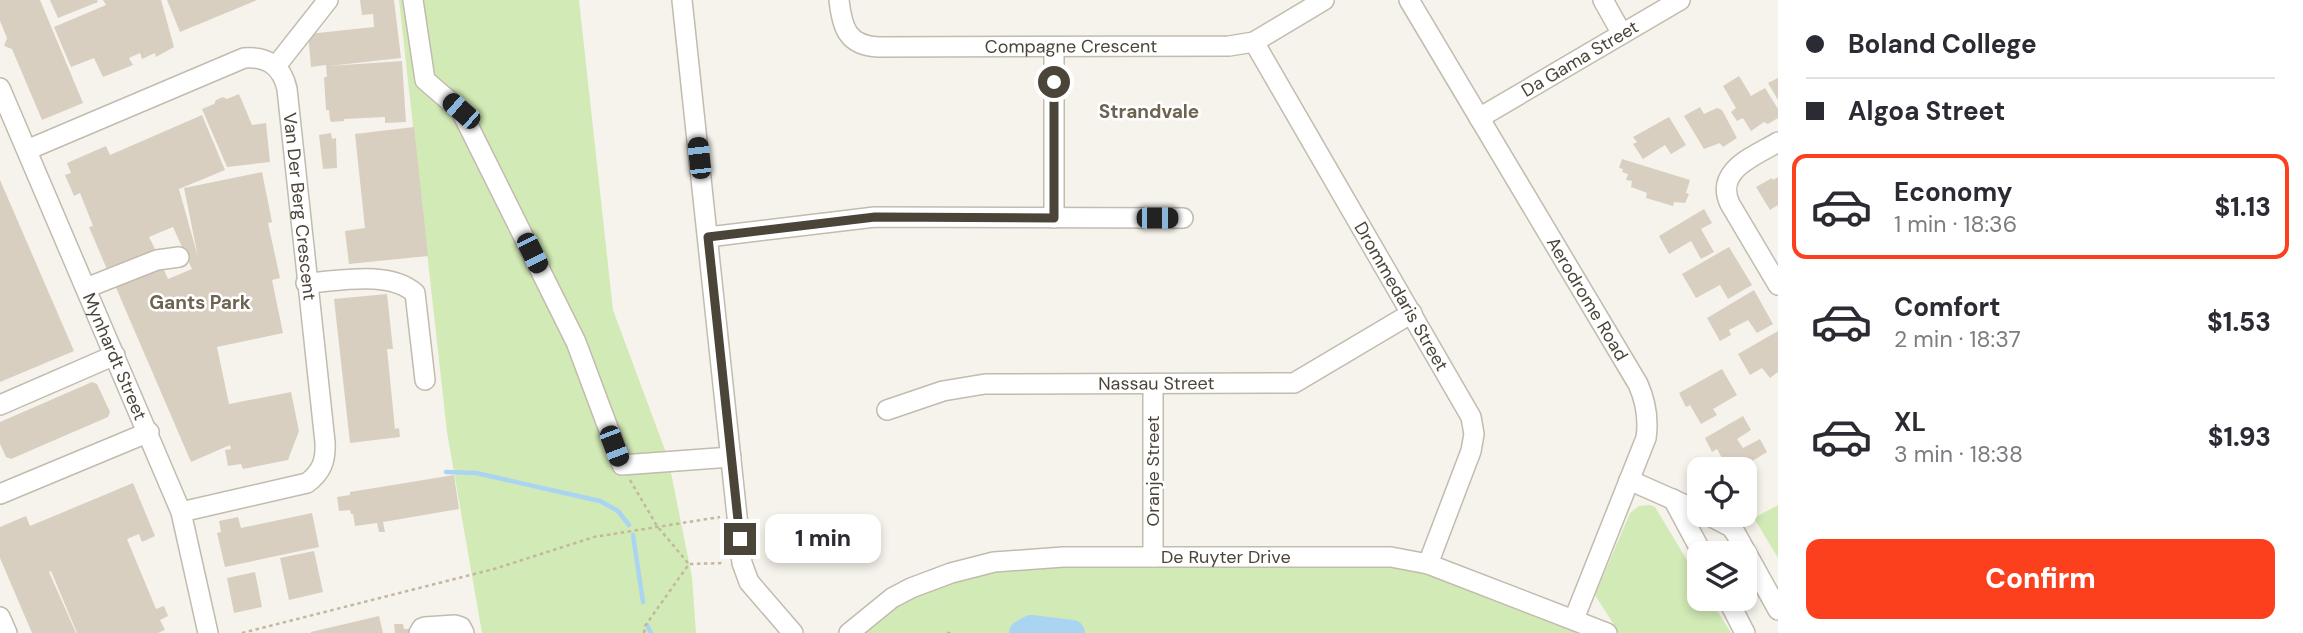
<!DOCTYPE html>
<meta charset="utf-8">
<style>
body{margin:0;font-family:"DM Sans",sans-serif;background:#f2f2f3;color:#2b2b33;height:100vh;display:flex;flex-direction:column;font-size:26px;white-space:nowrap}
*{box-sizing:border-box;margin:0}
p{font-size:23px;color:#7c7c81}
.icon{flex:none;width:38px;height:38px;fill:none;stroke:currentColor;stroke-width:2;stroke-linecap:round;stroke-linejoin:round}
.map{position:relative;flex:1;overflow:hidden}
.panel{display:flex;flex-direction:column;background:#fff;width:525px}
.panel>*{flex:none}
.hud{display:grid;align-content:center;height:154px;padding:0 28px;background:#fff}
.fabs{position:absolute;left:1687px;top:457px;display:grid;gap:14px}
.fabs a{display:grid;place-items:center;width:70px;height:70px;border-radius:14px;background:#fff;box-shadow:0 4px 10px #0003;font-size:35px}
.end{position:absolute;width:32px;height:32px;margin:-16px;border:9px solid #4b4439;background:#fff;box-shadow:0 0 0 4px #fff}
.from{border-radius:50%}
.bubble{position:absolute;height:49px;border-radius:14px;background:#fff;box-shadow:0 4px 10px #0003;font-size:23px;font-weight:800;line-height:49px;text-align:center}
.car{position:absolute;width:21px;height:42px;margin:-21px -10px;border-radius:9px;box-shadow:0 0 5px 2px #0007;background:linear-gradient(#222 24%,#8ab4d8 0 40%,#222 0 76%,#8ab4d8 0 86%,#222 0)}
.hud b{display:flex;align-items:center;gap:24px;height:66px;font-size:26px}
.hud b+b{border-top:2px solid #e1e1e2}
.hud i{width:18px;height:18px;background:#2b2b33}
ul{padding:0;list-style:none}
li{display:flex;align-items:center;gap:21px;height:105px;margin:0 14px 10px;padding:0 14px;border:4px solid transparent;border-radius:14px}
li div{flex:1}
li b{display:block;font-size:26px}
li em{font-style:normal;font-weight:800}
li.active{border-color:#fc3f1d}
li>.icon{width:63px;height:63px;stroke-width:1.5}
.cta{display:flex;gap:14px;margin-top:auto;padding:14px 28px}
.cta a{flex:1;height:80px;border-radius:14px;background:#fc3f1d;color:#fff;font-size:28px;font-weight:800;line-height:80px;text-align:center}
main{display:flex;flex:1;min-height:0}
.map>svg:first-child{display:block}
.green{fill:#d2eab5}
.lines{fill:none;stroke-linecap:round;stroke-linejoin:round}
.stream{stroke:#a9d4f2;stroke-width:4.5}
.river{stroke:#a9d4f2;stroke-width:26}
.building{fill:#d8cfc1}
.minor-casing{stroke:#c2bbae;stroke-width:22}
.path{stroke:#c4b79f;stroke-width:2.5;stroke-dasharray:3.5 3.5;stroke-linecap:butt}
.minor{stroke:#fff;stroke-width:19}
.route{stroke:#4b4439;stroke-width:9}
.labels{text-anchor:middle;dominant-baseline:central;stroke-width:5;stroke-linejoin:round;paint-order:stroke}
.street-label{font-size:18px;fill:#4b4439;stroke:#fff}
.neighbourhood-label{font-size:19px;font-weight:bold;fill:#6e6250;stroke:#fff}
</style>
<main>
<div class="map">
<svg width="1778" height="633" viewBox="0 0 1778 633">
<rect width="100%" height="100%" fill="#f6f3ec"/>
<g class="green">
<path d="M399 0H579L613 310 668 458 692 577 696 633H482L447 432Z"/>
<path d="M1650 505 1655 507 1699 580V598L1710 599 1731 633H1615L1616 628 1595 595 1630 513 1639 506Z"/>
<path d="M1778 505V558L1754 518Z"/>
<path d="M1111 566H1395L1419 569 1581 633H861C876 622 890 610 905 602 969 566 1041 568 1111 566Z"/>
</g>
<g class="lines">
<g class="stream">
<path d="M446 472 476 473 600 501 618 511 629 525"/>
<path d="M633 535 643 602"/>
<path d="M647 625 651 633"/>
</g>
<path class="river" d="M1022 633 1031 628 1072 633"/>
</g>
<g class="building">
<path d="M0 0H40L83 103 42 120 12 49 4 46 7 38 0 21Z"/>
<path d="M50 0H97L98 2 58 18Z"/>
<path d="M103 0H161L174 47 156 57 155 53 142 59 140 53 129 58 133 65 103 77 94 58 71 67 54 27 106 5Z"/>
<path d="M167 0H257L180 32Z"/>
<path d="M360 0H394L401 58 329 66 402 61 406 122 385 123V117L344 119V121L331 122 330 120 329 110H326L324 77H327L326 65 311 67 308 34 374 27 373 14 362 15Z"/>
<path d="M1739 76 1751 96 1765 88 1778 109V118L1768 124 1764 122 1751 131 1743 118 1737 121 1731 112 1736 108 1723 86Z"/>
<path d="M1778 78V100L1768 83Z"/>
<path d="M239 94 252 125 266 123 270 162 227 167 202 109 214 104 216 100 223 97 227 99Z"/>
<path d="M1700 107 1704 114 1717 108 1722 110 1737 138 1723 147 1720 143 1704 149 1684 116Z"/>
<path d="M202 115 225 170 179 189 198 257 184 188 262 172 272 222 268 223 280 278 272 280 283 333 217 347 229 404 291 392 299 431 288 460 243 469 241 464 228 466 225 450 231 449 230 445 191 462 114 283 161 263 168 279 192 269 173 227 149 237 157 253 109 274 89 227 93 226 80 193 74 196 65 175 71 173 67 163 106 146 110 155Z"/>
<path d="M1669 117 1686 145 1671 154 1665 145 1643 159 1633 144 1637 142 1633 137Z"/>
<path d="M414 127 428 256 349 264 345 231 365 228 355 134Z"/>
<path d="M331 133 332 139 336 138 337 168 323 169 319 135Z"/>
<path d="M1622 159 1690 180 1686 193 1689 194 1685 203 1674 202 1673 206 1646 198 1647 193 1631 187 1632 181 1626 180 1628 174 1622 172 1623 169 1619 168Z"/>
<path d="M1778 177V205L1770 210 1756 187 1772 178 1773 180Z"/>
<path d="M0 180 74 351 0 382Z"/>
<path d="M1704 209 1712 223 1701 229 1714 252 1701 259 1691 241 1669 254 1659 236Z"/>
<path d="M1729 247 1752 285 1728 299 1720 285 1696 298 1682 274Z"/>
<path d="M1754 290 1773 324 1757 333 1748 320 1729 330 1731 335 1720 341 1707 318Z"/>
<path d="M387 294 393 349H387L395 429 399 428 400 437 350 443 334 299Z"/>
<path d="M1778 331V372L1770 378 1762 368 1750 375 1738 354Z"/>
<path d="M1722 369 1737 395 1713 409 1717 415 1701 424 1690 405 1686 407 1679 393Z"/>
<path d="M92 382 97 384 110 412 108 417 11 459 6 457 0 444V422Z"/>
<path d="M1743 416 1751 430 1737 439 1743 448 1760 439 1767 452 1739 469H1723L1718 461 1722 458 1717 449 1712 452 1705 438Z"/>
<path d="M454 475 459 509 383 522 385 532H379L377 523 355 526 353 514H351L350 510 339 511 337 497 350 495V492Z"/>
<path d="M133 483 155 536 142 542 139 534 127 539 156 609 164 606 168 616 160 620 165 630 158 633H77L51 571 49 572 76 633H32L0 558V527L26 516 30 526Z"/>
<path d="M312 513 319 547 225 567 217 533 221 532 219 521 238 517 241 528Z"/>
<path d="M314 551 323 592 289 600 280 558Z"/>
<path d="M255 572 262 607 234 613 227 578Z"/>
<path d="M379 616 383 633H311V632Z"/>
<path d="M394 624H403L404 629H410V633H395Z"/>
</g>
<g class="lines">
<g class="minor-casing">
<g id="minor">
<path d="M413 0 425 80 461 111 576 342 622 465 731 457"/>
<path d="M682 0 742 563 749 582 793 633"/>
<path id="s1" d="M839 0C842 27 847 46 879 47L1229 46 1254 42 1324 0"/>
<path id="s2" d="M1409 0 1638 384C1646 402 1649 418 1646 438L1574 619"/>
<path d="M1603 0 1622 34"/>
<path id="s3" d="M1254 42 1471 417 1474 434 1471 451 1428 564"/>
<path d="M1054 47V218"/>
<path d="M276 66 328 0"/>
<path id="s4" d="M0 88 181 512 208 633"/>
<path id="s5" d="M1479 118 1680 0"/>
<path d="M1778 142C1755 156 1714 170 1730 204L1778 285"/>
<path id="s6" d="M27 150 244 58C267 56 282 66 287 89L325 442C326 460 322 472 307 483L181 512"/>
<path d="M708 237 875 217 1183 218"/>
<path d="M306 283C339 281 389 270 415 293L425 380"/>
<path d="M86 288 157 260 179 257"/>
<path d="M0 405 115 355"/>
<path id="s7" d="M887 410 943 391 985 384 1294 383 1412 313"/>
<path d="M1629 480 1699 511"/>
<path d="M0 494 149 432"/>
<path d="M1673 499 1702 553"/>
<path d="M1706 514 1731 527 1736 534 1778 610"/>
<path d="M1153 557V384"/>
<path d="M1727 598 1745 633"/>
<path d="M0 617 7 633"/>
<path d="M419 633 422 628 425 627 455 625 461 627 464 633"/>
<path id="s8" d="M849 633 892 598 911 588 951 573 994 562 1063 557H1391L1428 564 1607 633"/>
</g>
</g>
<g class="path">
<path d="M630 480 657 526 688 563"/>
<path d="M242 633 494 569 594 537 720 517"/>
<path d="M644 633 645 626 689 564 725 563"/>
<path d="M947 633H951"/>
</g>
<use href="#minor" class="minor"/>
</g>
<g class="lines">
<path class="route" d="M740 539 708 237 875 217 1054 218V82"/>
</g>
<g class="labels">
<g class="street-label">
<text stroke="none"><textPath href="#s1" startOffset="262">Compagne Crescent</textPath></text>
<text stroke="none"><textPath href="#s5" startOffset="117">Da Gama Street</textPath></text>
<text stroke="none"><textPath href="#s6" startOffset="413">Van Der Berg Crescent</textPath></text>
<text stroke="none"><textPath href="#s3" startOffset="294">Drommedaris Street</textPath></text>
<text stroke="none"><textPath href="#s2" startOffset="348">Aerodrome Road</textPath></text>
<text stroke="none"><textPath href="#s4" startOffset="292">Mynhardt Street</textPath></text>
<text stroke="none"><textPath href="#s7" startOffset="273">Nassau Street</textPath></text>
<text transform="translate(1153 471) rotate(-90)">Oranje Street</text>
<text stroke="none"><textPath href="#s8" startOffset="396">De Ruyter Drive</textPath></text>
</g>
<g class="neighbourhood-label">
<text x="1149" y="111">Strandvale</text>
<text x="200" y="302">Gants Park</text>
</g>
</g>
</svg>
<div class="fabs">
<a><svg class="icon" aria-label="locate" viewBox="0 0 24 24"><circle cx="12" cy="12" r="6"/><path d="M12 2v4M12 18v4M2 12h4M18 12h4"/></svg></a>
<a><svg class="icon" aria-label="layers" viewBox="0 0 24 24"><path d="M12 4l9 5-9 5-9-5zM3 14l9 5 9-5"/></svg></a>
</div>
<i class="end from" style="left:1054px;top:82px"></i>
<i class="end" style="left:740px;top:539px"></i>
<div class="bubble" style="left:765px;top:514px;width:116px">1 min</div>
<i class="car" style="left:461px;top:111px;rotate:311deg"></i>
<i class="car" style="left:699px;top:158px;rotate:354deg"></i>
<i class="car" style="left:1157px;top:218px;rotate:90deg"></i>
<i class="car" style="left:532px;top:253px;rotate:154deg"></i>
<i class="car" style="left:614px;top:446px;rotate:159deg"></i>
</div>
<section class="panel">
<div class="hud">
<b><i class="from"></i>Boland College</b>
<b><i></i>Algoa Street</b>
</div>
<ul>
<li class="active"><svg class="icon" aria-label="car" viewBox="0 0 24 24"><path d="M5 17H2v-5l4-1 3-4h7l3 4 3 1v5h-3M9 17h6M6 11h13"/><circle cx="7" cy="17" r="2"/><circle cx="17" cy="17" r="2"/></svg><div><b>Economy</b><p>1 min · 18:36</p></div><em>$1.13</em></li>
<li><svg class="icon" aria-label="car" viewBox="0 0 24 24"><path d="M5 17H2v-5l4-1 3-4h7l3 4 3 1v5h-3M9 17h6M6 11h13"/><circle cx="7" cy="17" r="2"/><circle cx="17" cy="17" r="2"/></svg><div><b>Comfort</b><p>2 min · 18:37</p></div><em>$1.53</em></li>
<li><svg class="icon" aria-label="car" viewBox="0 0 24 24"><path d="M5 17H2v-5l4-1 3-4h7l3 4 3 1v5h-3M9 17h6M6 11h13"/><circle cx="7" cy="17" r="2"/><circle cx="17" cy="17" r="2"/></svg><div><b>XL</b><p>3 min · 18:38</p></div><em>$1.93</em></li>
</ul>
<div class="cta"><a>Confirm</a></div>
</section>
</main>
